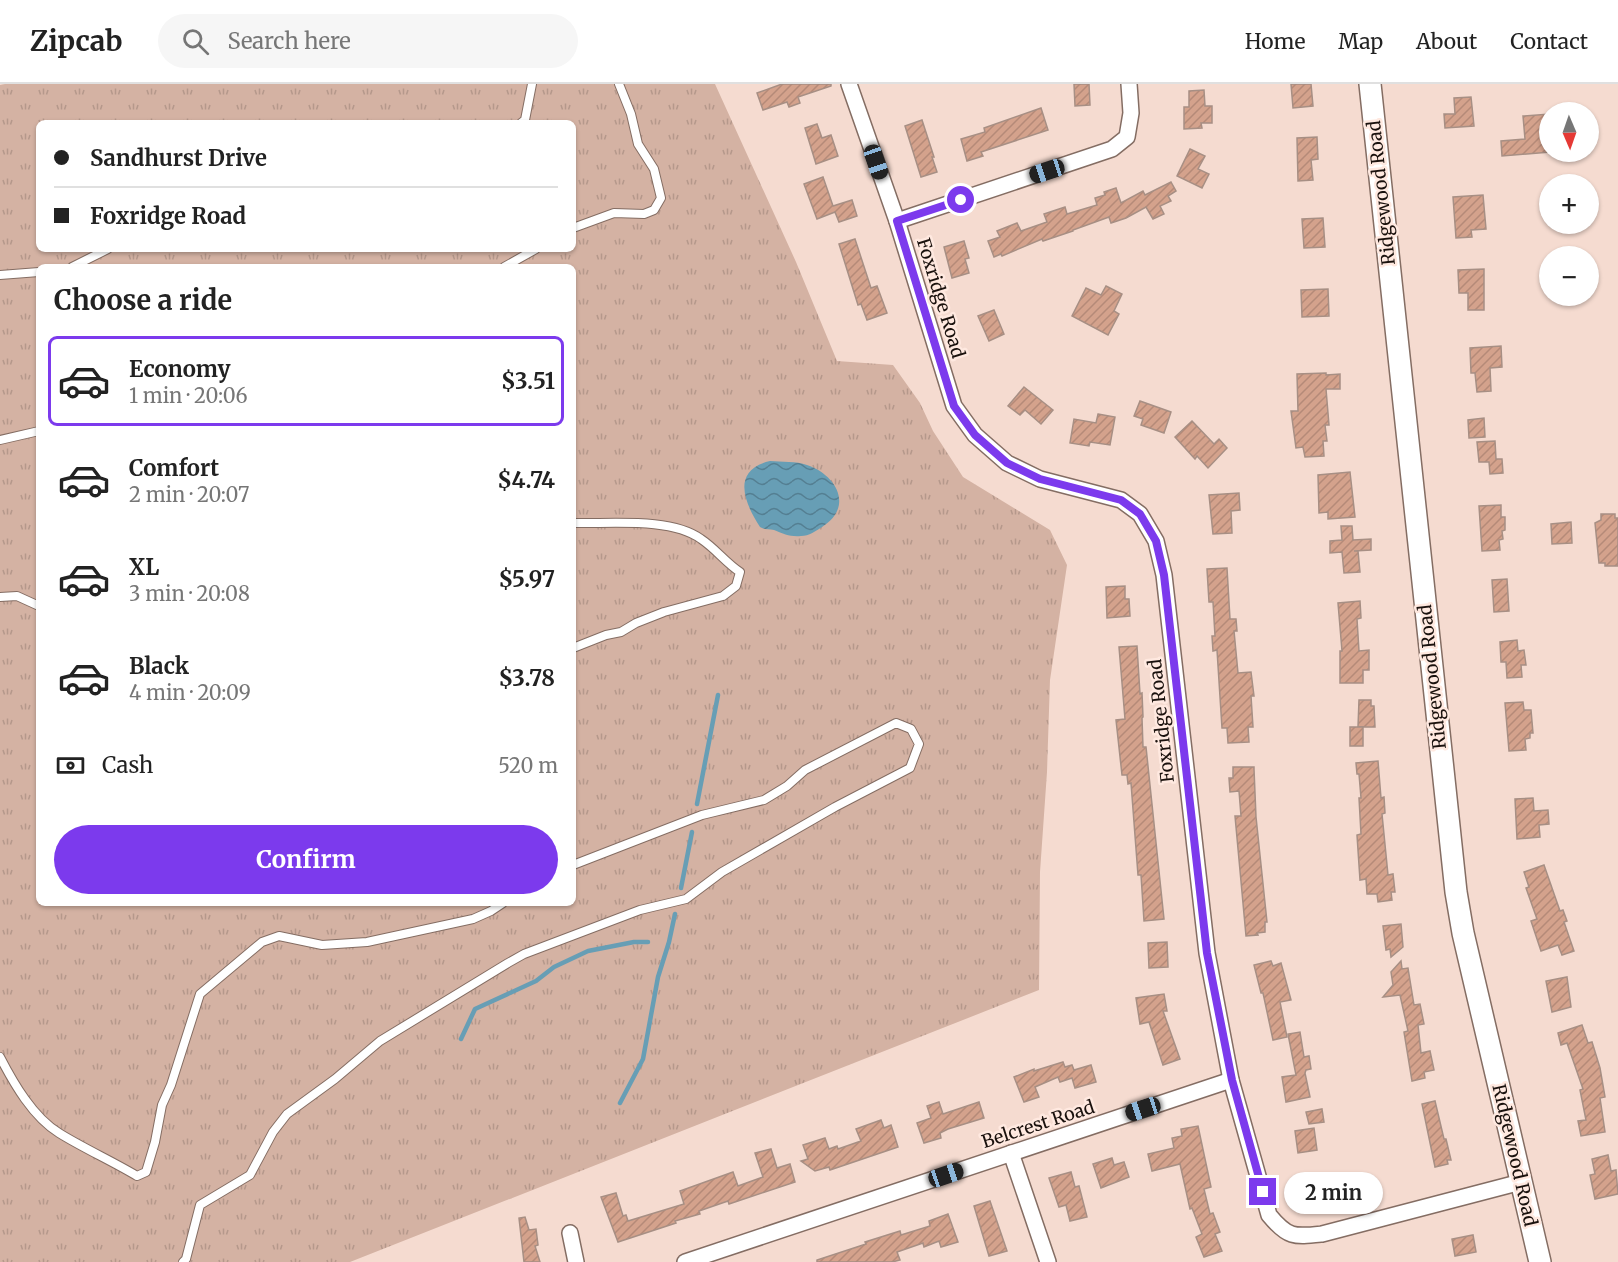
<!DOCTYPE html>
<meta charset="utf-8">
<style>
body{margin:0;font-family:Merriweather,serif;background:#f6f6f6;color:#222;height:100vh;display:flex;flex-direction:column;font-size:22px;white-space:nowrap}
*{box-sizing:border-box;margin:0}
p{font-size:20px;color:#767676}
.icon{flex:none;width:33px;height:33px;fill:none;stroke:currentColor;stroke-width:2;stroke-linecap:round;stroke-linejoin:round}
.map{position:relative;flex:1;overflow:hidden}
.details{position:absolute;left:36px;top:180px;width:540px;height:642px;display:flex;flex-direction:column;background:#fff;border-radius:9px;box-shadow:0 2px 4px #0004}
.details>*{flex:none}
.banner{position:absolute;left:36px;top:36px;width:540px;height:132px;border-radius:9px;box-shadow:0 2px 4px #0004;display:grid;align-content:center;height:132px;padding:0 18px;background:#fff}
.needle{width:39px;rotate:178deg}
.fabs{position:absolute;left:1539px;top:18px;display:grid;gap:12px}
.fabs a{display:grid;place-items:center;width:60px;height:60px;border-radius:50%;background:#fff;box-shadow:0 2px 4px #0004;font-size:30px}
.end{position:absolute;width:27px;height:27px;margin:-14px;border:8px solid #7c3aed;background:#fff;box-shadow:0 0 0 3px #fff}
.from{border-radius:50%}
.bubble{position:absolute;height:42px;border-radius:21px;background:#fff;box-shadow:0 2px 4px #0004;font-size:20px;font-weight:700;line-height:42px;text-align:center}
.car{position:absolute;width:18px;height:36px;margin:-18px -9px;border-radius:8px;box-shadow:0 0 4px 2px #0007;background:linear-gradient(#222 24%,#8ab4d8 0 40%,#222 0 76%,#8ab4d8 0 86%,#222 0)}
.banner b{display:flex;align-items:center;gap:21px;height:57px;font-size:22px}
.banner b+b{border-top:2px solid #e0e0e0}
.banner i{width:15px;height:15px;background:#222}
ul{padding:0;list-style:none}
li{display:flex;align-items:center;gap:18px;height:90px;margin:0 12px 9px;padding:0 6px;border:3px solid transparent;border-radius:9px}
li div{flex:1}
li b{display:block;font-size:22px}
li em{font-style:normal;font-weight:700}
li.active{border-color:#7c3aed}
li>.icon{width:54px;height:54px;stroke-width:1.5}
h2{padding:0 18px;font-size:27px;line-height:72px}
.pay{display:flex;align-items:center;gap:15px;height:66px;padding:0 18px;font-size:22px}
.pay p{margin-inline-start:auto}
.button{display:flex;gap:12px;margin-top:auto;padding:12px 18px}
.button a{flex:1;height:69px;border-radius:36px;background:#7c3aed;color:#fff;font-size:24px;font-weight:700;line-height:69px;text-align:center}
header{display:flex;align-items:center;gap:36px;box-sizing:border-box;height:84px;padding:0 30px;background:#fff;border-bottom:2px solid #e0e0e0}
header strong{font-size:28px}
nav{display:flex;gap:33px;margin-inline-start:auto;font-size:21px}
.search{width:420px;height:54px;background:#f6f6f6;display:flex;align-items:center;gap:15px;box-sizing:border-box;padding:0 21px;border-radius:33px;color:#767676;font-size:22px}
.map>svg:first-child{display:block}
.grass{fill:url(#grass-tufts);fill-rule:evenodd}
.water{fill:url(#water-waves)}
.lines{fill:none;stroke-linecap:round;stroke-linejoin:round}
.stream{stroke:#679eb5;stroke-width:4.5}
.building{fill:url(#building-hatch);stroke:#a78f84;stroke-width:1.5}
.lane-casing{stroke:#846d63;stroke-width:10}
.street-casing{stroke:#846d63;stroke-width:18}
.secondary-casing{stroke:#846d63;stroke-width:24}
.lane{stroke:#fff;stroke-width:8}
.street{stroke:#fff;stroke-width:15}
.secondary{stroke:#fff;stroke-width:21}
.route{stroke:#7c3aed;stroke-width:8}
.labels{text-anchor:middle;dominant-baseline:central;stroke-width:5;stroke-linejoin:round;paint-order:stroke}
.street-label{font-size:18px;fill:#1a110d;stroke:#ffe9e0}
</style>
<header>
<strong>Zipcab</strong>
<div class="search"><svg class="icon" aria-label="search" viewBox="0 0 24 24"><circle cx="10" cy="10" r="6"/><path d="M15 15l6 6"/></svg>Search here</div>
<nav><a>Home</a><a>Map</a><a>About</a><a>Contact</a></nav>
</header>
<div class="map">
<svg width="1618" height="1178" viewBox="0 0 1618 1178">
<defs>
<pattern id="grass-tufts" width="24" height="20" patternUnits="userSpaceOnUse" patternTransform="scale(1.5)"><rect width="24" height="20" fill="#d4b2a3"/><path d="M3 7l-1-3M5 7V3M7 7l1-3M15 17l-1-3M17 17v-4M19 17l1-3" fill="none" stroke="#b5988b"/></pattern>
<pattern id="water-waves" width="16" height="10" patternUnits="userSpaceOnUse" patternTransform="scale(1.5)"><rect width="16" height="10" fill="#679eb5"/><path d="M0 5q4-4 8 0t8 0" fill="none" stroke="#547f92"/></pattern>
<pattern id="building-hatch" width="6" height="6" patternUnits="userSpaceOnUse" patternTransform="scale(1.5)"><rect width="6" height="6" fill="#d4a28c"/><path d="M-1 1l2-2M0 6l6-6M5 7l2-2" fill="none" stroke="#b58a78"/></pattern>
</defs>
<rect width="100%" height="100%" fill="#f5dbd0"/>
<path class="grass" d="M5 0H715L796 178 837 277 893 281 920 319 933 347 963 393 1050 446 1067 481 1050 596 1047 688 1040 788 1039 906 350 1178H0V1ZM39 39H573V165H39ZM39 183H573V819H39Z"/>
<path class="water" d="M770 377C782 378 796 377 807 381 837 391 854 423 822 443 816 447 809 452 801 452 790 453 784 450 774 446 769 445 765 446 760 443 745 420 730 386 770 377Z"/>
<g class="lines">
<g class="stream">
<path d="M697 720 718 611"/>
<path d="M681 804 692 748"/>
<path d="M461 955 475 925 536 897 554 883 588 867 634 858H648"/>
<path d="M620 1019 643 975 658 893 669 858 675 830"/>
</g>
</g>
<g class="building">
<path d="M782 0H831V2L798 13 800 19 789 23 787 18 763 26 757 9Z"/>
<path d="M1074 0H1089L1090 21 1075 22Z"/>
<path d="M1291 0H1311L1313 22 1293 24Z"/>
<path d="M1204 6 1205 22H1212V39H1201L1202 44 1184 45V23H1189V7Z"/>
<path d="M1471 13 1474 42 1445 44 1444 30H1455L1454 14Z"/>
<path d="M1041 24 1048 46 981 68 983 72 967 77 961 55 985 48 984 44Z"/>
<path d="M1550 30V68L1502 72 1501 57 1525 55 1523 32Z"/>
<path d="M922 36 934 73H932L937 88 921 93 905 42Z"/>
<path d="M817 40 822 54 831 51 838 72 816 80 805 44Z"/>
<path d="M1317 53 1318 75 1311 76 1313 96 1298 97 1297 54Z"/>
<path d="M1190 65 1205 72 1198 85 1209 90 1202 104 1177 92Z"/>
<path d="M823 93 833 122 852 116 857 132 839 138 835 128 817 135 804 100Z"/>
<path d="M1171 98 1176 107 1168 112 1171 117 1160 122 1164 130 1153 135 1146 123 1126 134 1111 139 1109 133 1073 146V147L1043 157 1042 155 1002 172 1001 170 994 173 988 157 1000 153 997 147 1017 139 1021 147 1047 138 1044 130 1065 123 1067 130 1097 121 1095 114 1105 111 1104 108 1116 104 1121 119 1143 107 1145 111Z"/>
<path d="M1483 111 1486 145 1471 146 1472 153 1456 154 1453 113Z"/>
<path d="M1323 134 1325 163 1304 164 1302 135Z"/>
<path d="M855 155 871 204 877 202 887 229 867 236 861 220 858 221 839 160Z"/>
<path d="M964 157 969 174 965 175 969 189 952 194 944 163Z"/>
<path d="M1484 185V226H1468V209H1459L1458 186Z"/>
<path d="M1106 202 1122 210 1114 227 1119 230 1108 251 1072 232 1086 204 1101 211Z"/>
<path d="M1328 205 1329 232 1302 233 1301 206Z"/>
<path d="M994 226 1004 250 989 257 978 232Z"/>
<path d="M1501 262 1502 283 1490 284 1491 307 1477 308 1475 289H1471L1470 264Z"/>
<path d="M1326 289V291L1340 290V305H1326L1329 341H1325L1327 357H1323L1324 372 1305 373 1303 363 1296 364 1291 327H1298L1297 290Z"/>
<path d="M1024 303 1053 326 1041 340 1025 326 1020 331 1008 322Z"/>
<path d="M1140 317 1171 328 1164 349 1141 341 1143 335 1134 332Z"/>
<path d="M1098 330 1115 333 1110 361 1090 358 1089 362 1070 359 1074 335 1096 339Z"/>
<path d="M1484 334 1485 353 1469 354 1468 336Z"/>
<path d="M1192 337 1214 360 1219 355 1227 364 1208 384 1197 372 1195 375 1175 353Z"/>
<path d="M1495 357 1496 375H1502L1503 389 1490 390 1489 378H1479L1477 358Z"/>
<path d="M1350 388 1355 433 1328 435V428L1319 429 1318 391Z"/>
<path d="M1239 409 1240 426 1231 427 1232 449 1213 450 1209 411Z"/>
<path d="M1501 421V433H1505V446L1502 447 1503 455 1499 456 1500 466 1482 467 1479 422Z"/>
<path d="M1601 430H1615V434H1618V482H1605V479H1599L1595 439 1601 436Z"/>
<path d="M1571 438 1572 459 1552 460 1551 440Z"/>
<path d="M1341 442H1352L1353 456 1371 455V466L1354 467H1358L1360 488 1344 489 1342 468 1330 469V457L1342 456Z"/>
<path d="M1227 484 1230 535H1236L1237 547H1234L1238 589 1251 588 1254 612H1251L1253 643H1248L1249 658 1228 659 1227 644H1222L1217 566 1213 567 1212 552H1215L1213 518H1209L1207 485Z"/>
<path d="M1507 495 1509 527 1494 528 1492 496Z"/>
<path d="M1125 502V515H1129L1130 532 1107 534 1106 503Z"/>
<path d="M1360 517 1361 534 1357 535 1359 567 1369 566V586H1363V599H1340V567H1342L1338 519Z"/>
<path d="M1517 556 1518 567 1524 566 1526 581H1521L1522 593 1507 594 1506 578H1501L1500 558Z"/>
<path d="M1137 562 1140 610 1142 609 1143 633 1142 634 1143 663H1146L1164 835 1144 837 1141 791H1138L1131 699 1128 700 1127 691H1122L1116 636 1125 635 1119 563Z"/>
<path d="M1359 616H1371V622H1374L1375 643H1358Z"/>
<path d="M1523 618 1524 626H1531L1533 649H1530V654L1525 655 1526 666 1509 667 1505 619Z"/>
<rect x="1350" y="643" width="13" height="19"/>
<path d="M1378 677 1381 714 1384 713 1385 729 1382 730 1388 791 1393 790 1395 808H1391L1392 816 1378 818 1377 810H1367L1366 795 1360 796 1357 751 1361 750 1359 714H1361L1359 690H1357L1356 679Z"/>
<path d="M1233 683H1254V685L1256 733 1267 838H1265V848L1257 849 1258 851 1246 852 1235 732H1241L1239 707 1230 708 1229 694H1233Z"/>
<path d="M1533 714 1534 727 1548 726 1549 740 1539 741 1540 753 1517 755 1515 715Z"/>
<path d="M1544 781 1560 827 1563 826 1567 837 1564 838 1574 867 1562 871 1558 861 1541 867 1531 837 1537 835 1526 804 1529 803 1524 788Z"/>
<path d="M1401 840 1403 863 1391 873 1390 865 1386 866 1383 842Z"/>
<path d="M1167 858 1168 883 1149 884 1148 859Z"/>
<path d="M1271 877 1273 882 1281 879 1291 916 1280 918 1287 953 1273 956 1263 909H1261L1254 881Z"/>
<path d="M1401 877 1402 885 1408 884 1414 921 1420 920 1424 940 1418 941 1421 969 1430 967 1434 986 1424 988 1425 994 1412 997 1404 948 1408 947 1400 911 1383 913 1393 901 1391 888Z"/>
<path d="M1567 893 1571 923 1552 928 1546 897Z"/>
<path d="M1164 910 1167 927H1163L1180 975 1163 981 1149 938 1140 940 1136 914Z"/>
<path d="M1582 941 1588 959 1592 958 1600 984 1605 1013 1600 1014 1605 1048 1581 1052 1578 1037 1586 1036 1580 1006 1583 1005 1567 959 1561 961 1558 949Z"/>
<path d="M1300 948 1304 973 1309 972 1311 985 1306 986 1305 989 1310 1013 1286 1018 1282 993 1296 991 1288 950Z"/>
<path d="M1063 978 1065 983 1072 981 1074 986 1091 981 1096 998 1075 1004 1072 994 1060 998 1058 993 1035 1003 1039 1013 1024 1018 1014 993 1034 985V987Z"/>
<path d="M1435 1017 1444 1055H1446L1451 1076H1447L1448 1080 1435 1083 1422 1020Z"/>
<path d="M939 1018 943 1030 979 1018 984 1034 948 1045 940 1049 941 1054 924 1059 917 1039 931 1034 927 1022Z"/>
<path d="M1322 1025 1324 1038 1309 1040 1306 1028Z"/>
<path d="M881 1036 884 1044 891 1041 898 1063 830 1086 829 1083 815 1087 801 1077 808 1075 803 1061 825 1054 829 1065 837 1062 838 1065 861 1057 856 1045Z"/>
<path d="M1198 1042 1211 1103 1204 1105 1210 1130 1213 1129 1220 1148 1215 1150 1222 1167 1204 1173 1196 1153 1202 1150 1192 1124 1190 1125 1180 1080 1152 1087 1148 1070 1174 1064 1172 1054 1182 1052 1181 1045Z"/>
<path d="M1314 1044 1317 1066 1298 1069 1295 1047Z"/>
<path d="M771 1065 777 1084 790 1080 795 1098 729 1120 728 1117 699 1127 700 1130 675 1137 676 1139 618 1158 601 1113 616 1109 623 1132 626 1131 628 1137 684 1120 680 1107 733 1088 738 1102 763 1093 755 1069Z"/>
<path d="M1608 1071 1611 1087 1616 1086 1618 1110 1595 1115 1590 1091 1595 1090 1592 1075Z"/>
<path d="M1112 1074 1114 1081 1124 1078 1129 1093 1101 1104 1093 1080Z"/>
<path d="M1071 1088 1075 1103 1079 1102 1087 1133 1070 1137 1066 1121 1059 1123 1049 1094Z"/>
<path d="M1323 1094 1324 1106 1318 1107 1319 1112 1303 1115 1301 1097Z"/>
<path d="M990 1117 1007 1167 989 1172 974 1122Z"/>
<path d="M948 1130 958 1158 941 1163 939 1157 924 1163 923 1159 897 1168 900 1176 892 1178H817V1176L866 1160 865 1158 900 1147 901 1151 930 1142 929 1137Z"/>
<path d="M525 1133 529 1146 536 1145 538 1161 535 1162 540 1178H524L519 1134Z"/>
<path d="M1473 1151 1476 1168 1455 1172 1452 1155Z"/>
</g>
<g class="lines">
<g class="lane-casing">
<g id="lane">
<path d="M521 39 525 36 532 0"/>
<path d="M573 144 614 129 644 130 654 126 661 114 654 85 638 60 631 30 619 0"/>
<path d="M72 183 108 165"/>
<path d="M504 183 536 165"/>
<path d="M0 191 39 188"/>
<path d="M0 356 39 347"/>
<path d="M573 439C610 440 671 433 701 455 716 465 726 479 740 488L736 502 723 512 664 528 636 539 621 548 606 551 573 564"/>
<path d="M0 513 17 512 39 522"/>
<path d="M0 973C14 1000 33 1033 59 1049 83 1064 112 1077 137 1092L146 1088 155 1058 162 1021 171 1001 200 910 262 858 279 852 322 861 367 858 473 835 491 827 503 819"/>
<path d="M183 1178 186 1175 200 1121 250 1091 273 1048 287 1030 335 995 380 957 508 879 524 870 640 826 686 815 722 788 835 723 910 684 919 660 911 645 896 639 805 686 787 702 764 716 702 731 573 781"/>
</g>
</g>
<g class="street-casing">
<g id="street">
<path d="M849 0 897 137 954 322 975 351 1007 379 1040 395 1121 416 1140 430 1156 457 1164 491 1207 869 1231 996 1269 1131C1288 1154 1294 1153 1322 1150L1521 1098"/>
<path d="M897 137 1112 65 1127 53 1131 29 1129 0"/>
<path d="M1011 1069 1048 1178"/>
<path d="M570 1149 576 1178"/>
<path d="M685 1178 1231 996"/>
</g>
</g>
<g class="secondary-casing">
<path id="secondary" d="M1370 0 1456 808 1463 849 1540 1178"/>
</g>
<use href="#lane" class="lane"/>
<use href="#street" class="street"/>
<use href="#secondary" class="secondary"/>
</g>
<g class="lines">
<path class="route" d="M961 116 897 137 954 322 975 351 1007 379 1040 395 1121 416 1140 430 1156 457 1164 491 1207 869 1232 996 1263 1108"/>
</g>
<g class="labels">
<g class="street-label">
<text transform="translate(1381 109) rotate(-96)">Ridgewood Road</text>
<text transform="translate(941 214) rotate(73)">Foxridge Road</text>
<text transform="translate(1432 593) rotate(-96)">Ridgewood Road</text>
<text transform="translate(1161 637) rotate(-96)">Foxridge Road</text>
<text transform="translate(1038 1040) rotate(-18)">Belcrest Road</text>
<text transform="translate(1515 1071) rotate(77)">Ridgewood Road</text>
</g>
</g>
</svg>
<div class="fabs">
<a><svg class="needle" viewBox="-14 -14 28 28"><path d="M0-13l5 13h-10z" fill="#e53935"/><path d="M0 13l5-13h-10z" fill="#767676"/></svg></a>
<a>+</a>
<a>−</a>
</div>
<i class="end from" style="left:961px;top:116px"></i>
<i class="end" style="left:1263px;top:1108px"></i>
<div class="bubble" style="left:1284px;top:1088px;width:99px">2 min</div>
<i class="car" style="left:876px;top:78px;rotate:161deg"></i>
<i class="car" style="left:1047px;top:87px;rotate:252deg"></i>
<i class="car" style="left:1143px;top:1025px;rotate:252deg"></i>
<i class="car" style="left:946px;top:1091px;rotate:71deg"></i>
<div class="banner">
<b><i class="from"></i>Sandhurst Drive</b>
<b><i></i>Foxridge Road</b>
</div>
<section class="details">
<h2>Choose a ride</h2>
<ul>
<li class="active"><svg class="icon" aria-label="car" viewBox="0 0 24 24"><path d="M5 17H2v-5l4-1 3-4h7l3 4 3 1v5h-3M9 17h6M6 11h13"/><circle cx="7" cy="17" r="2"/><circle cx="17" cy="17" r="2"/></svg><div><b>Economy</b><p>1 min · 20:06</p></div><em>$3.51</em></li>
<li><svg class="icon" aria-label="car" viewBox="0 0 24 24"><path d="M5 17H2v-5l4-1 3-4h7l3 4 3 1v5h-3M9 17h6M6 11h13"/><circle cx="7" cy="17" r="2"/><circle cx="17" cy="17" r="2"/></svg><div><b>Comfort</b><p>2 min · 20:07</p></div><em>$4.74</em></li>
<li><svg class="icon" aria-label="car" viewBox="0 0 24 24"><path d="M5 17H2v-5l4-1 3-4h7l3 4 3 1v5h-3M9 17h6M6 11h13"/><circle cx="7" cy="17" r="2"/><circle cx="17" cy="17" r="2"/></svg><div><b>XL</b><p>3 min · 20:08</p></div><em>$5.97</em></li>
<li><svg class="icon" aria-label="car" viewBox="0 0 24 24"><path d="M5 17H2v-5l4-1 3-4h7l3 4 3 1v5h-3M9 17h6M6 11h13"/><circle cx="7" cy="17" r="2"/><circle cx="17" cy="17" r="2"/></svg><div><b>Black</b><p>4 min · 20:09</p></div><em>$3.78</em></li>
</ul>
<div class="pay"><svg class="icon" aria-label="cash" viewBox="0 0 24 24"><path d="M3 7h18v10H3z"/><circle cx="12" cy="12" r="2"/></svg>Cash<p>520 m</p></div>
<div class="button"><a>Confirm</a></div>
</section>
</div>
